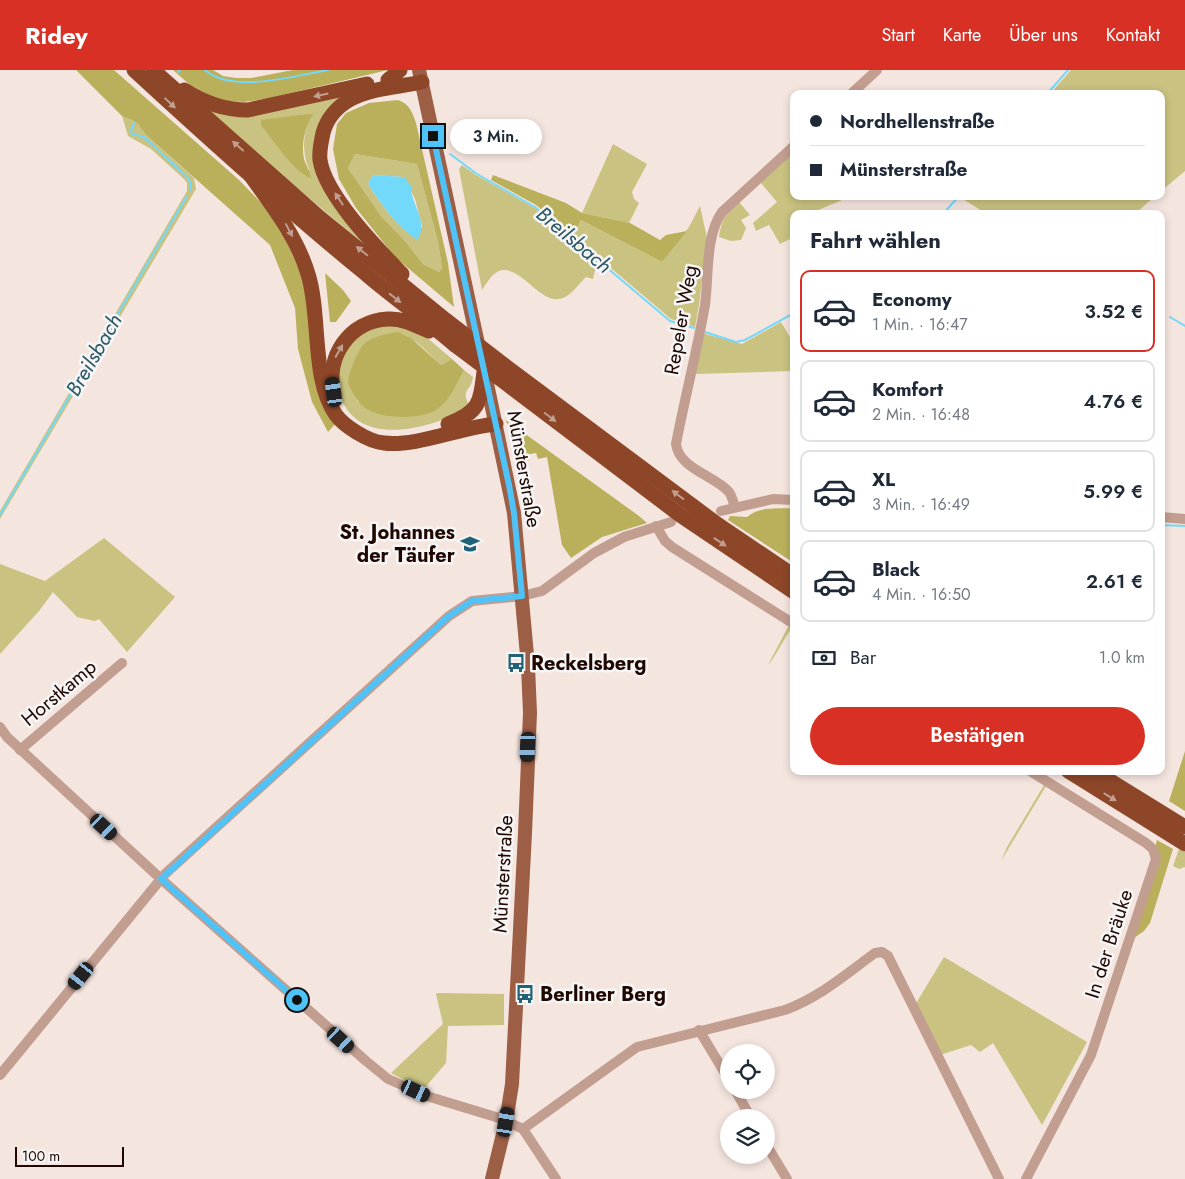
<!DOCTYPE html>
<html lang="de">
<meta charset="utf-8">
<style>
body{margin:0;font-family:Jost,sans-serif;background:#f6f6f7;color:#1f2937;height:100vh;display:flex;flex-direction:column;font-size:19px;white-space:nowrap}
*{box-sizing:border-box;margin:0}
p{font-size:16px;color:#747a83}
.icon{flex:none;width:28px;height:28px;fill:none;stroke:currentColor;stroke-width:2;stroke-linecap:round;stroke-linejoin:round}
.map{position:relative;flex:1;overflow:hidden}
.drawer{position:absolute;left:790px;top:140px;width:375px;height:565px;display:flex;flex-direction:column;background:#fff;border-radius:10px;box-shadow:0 2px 8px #0003}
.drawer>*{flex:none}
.top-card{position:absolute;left:790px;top:20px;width:375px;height:110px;border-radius:10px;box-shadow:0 2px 8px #0003;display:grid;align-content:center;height:110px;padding:0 20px;background:#fff}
.controls{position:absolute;left:720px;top:974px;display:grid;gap:10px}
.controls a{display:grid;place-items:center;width:55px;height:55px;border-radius:50%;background:#fff;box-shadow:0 2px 8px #0003;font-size:25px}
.scale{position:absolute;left:15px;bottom:12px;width:109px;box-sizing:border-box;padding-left:5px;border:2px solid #200701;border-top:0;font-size:14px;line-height:18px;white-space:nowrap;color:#200701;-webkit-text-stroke:4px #f6f6f6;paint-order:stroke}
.end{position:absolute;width:22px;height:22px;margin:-11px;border:6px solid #4fc3f7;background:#111;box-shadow:0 0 0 2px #111}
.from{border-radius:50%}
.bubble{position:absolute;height:35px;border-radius:18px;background:#fff;box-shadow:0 2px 8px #0003;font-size:16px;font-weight:600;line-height:35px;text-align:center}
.car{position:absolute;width:15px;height:30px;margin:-15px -8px;border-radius:6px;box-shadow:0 0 4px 1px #0007;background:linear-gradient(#222 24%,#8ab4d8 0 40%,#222 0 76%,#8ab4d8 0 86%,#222 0)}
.top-card b{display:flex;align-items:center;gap:18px;height:48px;font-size:19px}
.top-card b+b{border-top:1px solid #e0e1e3}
.top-card i{width:12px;height:12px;background:#1f2937}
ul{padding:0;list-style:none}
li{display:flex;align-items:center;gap:15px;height:82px;margin:0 10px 8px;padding:0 10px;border:2px solid #e0e1e3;border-radius:10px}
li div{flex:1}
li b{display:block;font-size:19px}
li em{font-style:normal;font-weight:600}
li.selected{border-color:#d93025}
li>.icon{width:45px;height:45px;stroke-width:1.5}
h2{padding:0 20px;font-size:22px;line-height:60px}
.pay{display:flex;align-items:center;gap:12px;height:55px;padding:0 20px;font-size:19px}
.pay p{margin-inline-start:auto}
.button{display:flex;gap:10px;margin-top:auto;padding:10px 20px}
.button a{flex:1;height:58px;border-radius:30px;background:#d93025;color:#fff;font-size:20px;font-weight:600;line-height:58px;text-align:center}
header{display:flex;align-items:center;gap:30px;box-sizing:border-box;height:70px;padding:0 25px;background:#d93025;color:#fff}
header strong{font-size:24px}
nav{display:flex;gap:28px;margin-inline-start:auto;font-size:18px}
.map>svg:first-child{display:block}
.green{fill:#c9c280;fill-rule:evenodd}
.forest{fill:#bab05c;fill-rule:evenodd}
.water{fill:#73d9fb}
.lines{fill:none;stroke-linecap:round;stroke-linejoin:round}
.stream{stroke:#73d9fb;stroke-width:2}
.minor{stroke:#c29e90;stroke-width:10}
.major{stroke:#9c5e44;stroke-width:14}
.highway{stroke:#8d4628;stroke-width:15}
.highway-bridge{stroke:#8d4628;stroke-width:15}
.oneway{fill:#c29e8f}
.route{stroke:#4fc3f7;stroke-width:6}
.labels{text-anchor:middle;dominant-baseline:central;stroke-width:5;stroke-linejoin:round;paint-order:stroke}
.street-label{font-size:20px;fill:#200701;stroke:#f6f6f6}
.poi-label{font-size:20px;font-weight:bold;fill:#200701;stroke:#f6f6f6;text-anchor:start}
.water-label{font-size:21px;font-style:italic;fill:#2b5766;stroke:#f6f6f6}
</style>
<header>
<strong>Ridey</strong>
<nav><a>Start</a><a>Karte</a><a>Über uns</a><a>Kontakt</a></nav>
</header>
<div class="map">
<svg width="1185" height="1109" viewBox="0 0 1185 1109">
<rect width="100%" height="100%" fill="#f5e5df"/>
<g class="green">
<path d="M1071 0H1185V101L1161 121V24H1050Z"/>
<path d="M355 21 316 78 369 178 279 103 205 37 217 41ZM313 43C303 60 301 81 309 99L305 106 261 56V51Z"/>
<path d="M122 46 132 50 138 54 145 64 194 108 196 119 0 449V441L187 121V113L184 109 151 79 128 66Z"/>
<path d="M613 74 647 94 632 122 634 129 639 133 629 153 582 143Z"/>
<path d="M794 82V126H846L842 130 809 144H794V167L780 174 769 155 756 161 753 153 777 132 760 112Z"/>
<path d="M355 84 417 94 438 172 442 198 439 202 423 194 405 171 381 146 348 98ZM373 105 404 107 415 129 422 156 417 169C396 156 382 135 368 114Z"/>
<path d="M462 95 476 105 535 138 597 191 593 209 586 207C578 214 573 224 563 228 540 237 519 190 497 202 491 205 486 214 482 220L459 99Z"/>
<path d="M962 126H1155L1135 144H987L961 128Z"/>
<path d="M739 132 750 145 741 150 746 158 741 170 731 171 719 167C722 149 725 144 739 132Z"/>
<path d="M700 136 707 168 699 235 695 257 671 249 573 166 581 150 662 192 689 157Z"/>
<path d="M781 252 794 274V301L694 304 702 263 742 274Z"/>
<path d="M377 255 402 256 425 266 452 289 441 295C429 284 409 260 392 263 382 265 372 272 363 276L348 313 358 332 464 300 473 307C471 322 459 320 471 337 436 356 367 379 343 333 340 327 336 322 336 315 334 304 341 288 343 277Z"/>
<path d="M104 468 175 527 127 582 99 549 95 551 77 547 53 522 39 541 0 584V494L45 511Z"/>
<path d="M789 555 792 557 772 590 768 595Z"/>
<path d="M1044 715 1046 716 1001 791 1007 777Z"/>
<path d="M1179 779 1185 782V797L1179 799 1173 796Z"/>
<path d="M944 887 1087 972 1042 1055 993 973 980 982 971 975 940 985 915 935Z"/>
<path d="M438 923 504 924V955L448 956 446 993 423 1020 391 1003 443 954 436 924Z"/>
</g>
<g class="forest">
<path d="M76 0H114L239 110 268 140 287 173 301 203 336 353 328 362 312 332 298 279 295 238 270 175 145 64 138 54 132 50 122 46Z"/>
<path d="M173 0H213L223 6 236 8H251L293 0H388L270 28 244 32 221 31 190 15Z"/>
<path d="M398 30C410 34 412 42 416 53L448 193 454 237 395 187 356 138 339 109 333 79 337 54 346 43 369 33ZM355 84 417 94 438 172 442 198 439 202 423 194 405 171 381 146 348 98Z"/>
<path d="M314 43C305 56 301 73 304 89 306 95 310 101 311 108 295 104 273 69 261 56V50Z"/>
<path d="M493 105 566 133 582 143 630 153 660 170 666 165 687 161 662 192 581 150 573 166 536 135 491 110Z"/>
<path d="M325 203 343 220 351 231 336 252H330Z"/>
<path d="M398 262 411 268 441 295 452 289 464 300C456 314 450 331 436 340 419 350 381 349 365 338 357 332 352 322 348 313 348 304 358 280 364 274 371 267 388 263 398 262Z"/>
<path d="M506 350 639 446 647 453 602 467 571 488 562 475 547 387 538 389 536 383 530 384V390L518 392Z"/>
<path d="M794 438V493L728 450 730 446 747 447C759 436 778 439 794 438Z"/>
<path d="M1185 681V741L1169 731Z"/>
<path d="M1157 770 1173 779 1150 853 1144 861 1134 868Z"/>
</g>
<path class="water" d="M373 105 404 107 411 116C410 133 430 153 417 170 396 156 382 135 368 114Z"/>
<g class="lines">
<g class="stream">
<path d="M205 0C232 24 294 6 328 0"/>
<path d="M178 2 180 0"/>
<path d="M1047 24 1068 0"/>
<path d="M134 53 131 60 132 64 144 67 188 108 190 112 191 120"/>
<path d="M450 84 477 104 535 137 670 251 694 258"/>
<path d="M943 144 959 126"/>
<path d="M1170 247 1185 256"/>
<path d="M705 262 736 272 745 270 794 243"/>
<path d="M0 445 187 126"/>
<path d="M1161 455 1185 456"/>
</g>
<g class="minor">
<path d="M851 24 877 0"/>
<path d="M735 437C733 432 732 426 729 422 714 405 679 399 676 374 685 327 697 281 705 235 709 206 705 166 722 142L794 76"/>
<path d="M721 441 773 429 794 430"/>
<path d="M1161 447 1185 449"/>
<path d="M656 456 665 471 672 477 794 554"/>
<path d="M0 657 7 667 161 809 366 991 388 1009 430 1027 499 1048 523 1059 556 1109"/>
<path d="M20 680 122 593"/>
<path d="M699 960 729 1010"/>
<path d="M0 1005 165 804 449 546 472 531 522 526 542 521 594 483 624 467 671 452"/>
<path d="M735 1020 751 1048"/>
<path d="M523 1059 637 977 785 940C820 927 846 904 875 883L882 882 888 886 999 1109"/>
<path d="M766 1074 787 1109"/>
<path d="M1026 1109 1091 985 1156 789 1153 779 1146 773 1030 701"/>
</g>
<g class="major">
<path d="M419 0 480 283"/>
<path d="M485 304 514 443 528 596 530 643 525 763 512 1014 506 1052 492 1109"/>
</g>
<g class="highway">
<path d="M134 0C210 70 286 139 366 204 395 229 426 250 455 275"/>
<path d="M153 0 319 147 447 251"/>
<path d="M388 10 400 0"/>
<path d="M184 20C205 33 224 40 248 40L367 14"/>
<path d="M251 106C273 137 297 167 308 204 321 245 311 310 336 345 341 352 348 357 356 362 364 367 374 372 384 373 416 377 462 357 496 354"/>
<path d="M402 204C377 178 325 125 320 90 319 81 321 72 323 63 327 48 338 36 351 29 372 18 399 17 422 12"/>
<path d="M504 295 717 454 794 506"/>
<path d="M511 317 680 445 794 522"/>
<path d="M334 324C325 287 349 251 388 249 403 248 417 256 429 261"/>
<path d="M448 354C479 342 480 334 484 302"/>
<path d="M1068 701 1185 774"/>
<path d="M1094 701 1185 757"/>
</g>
<g class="highway-bridge">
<path d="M447 251 504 295"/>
<path d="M455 275 511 317"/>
</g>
</g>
<defs><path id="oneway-solid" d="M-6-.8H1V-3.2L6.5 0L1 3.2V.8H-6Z" transform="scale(1.25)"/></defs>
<g class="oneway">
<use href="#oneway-solid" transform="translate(321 25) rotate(168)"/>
<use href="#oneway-solid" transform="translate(170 33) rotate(43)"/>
<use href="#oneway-solid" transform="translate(238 76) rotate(-139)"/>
<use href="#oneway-solid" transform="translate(339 129) rotate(-123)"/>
<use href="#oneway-solid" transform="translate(289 160) rotate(62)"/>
<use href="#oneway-solid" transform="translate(362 181) rotate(-141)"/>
<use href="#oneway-solid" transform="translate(395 228) rotate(38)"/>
<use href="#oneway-solid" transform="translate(339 281) rotate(-60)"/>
<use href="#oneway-solid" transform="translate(550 347) rotate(37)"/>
<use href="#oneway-solid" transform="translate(678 425) rotate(-143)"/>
<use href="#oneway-solid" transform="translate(720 472) rotate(34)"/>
<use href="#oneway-solid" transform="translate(1110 727) rotate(32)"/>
</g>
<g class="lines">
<path class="route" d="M297 930 161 809 449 546 472 531 522 526 514 443 509 415 433 66"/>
</g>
<defs>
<g id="school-bare" transform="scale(1.5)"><path d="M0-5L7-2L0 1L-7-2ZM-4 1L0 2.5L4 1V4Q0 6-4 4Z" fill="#216277" stroke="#f6f6f6" stroke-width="2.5" paint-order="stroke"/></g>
<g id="bus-bare" transform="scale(1.5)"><path d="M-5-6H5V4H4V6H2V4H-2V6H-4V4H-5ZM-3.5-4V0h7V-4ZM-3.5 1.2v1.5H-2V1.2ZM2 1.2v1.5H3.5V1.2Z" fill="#216277" stroke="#f6f6f6" stroke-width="2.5" paint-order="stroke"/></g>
</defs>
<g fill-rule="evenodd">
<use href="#school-bare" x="470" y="474"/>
<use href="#bus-bare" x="516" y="593"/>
<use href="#bus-bare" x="525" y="924"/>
</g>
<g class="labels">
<g class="street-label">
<text transform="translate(681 250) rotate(-80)">Repeler Weg</text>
<text transform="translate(524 399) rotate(80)">Münsterstraße</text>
<text transform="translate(59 623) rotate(-40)">Horstkamp</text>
<text transform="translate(503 804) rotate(-87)">Münsterstraße</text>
<text transform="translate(1109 874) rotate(-72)">In der Bräuke</text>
</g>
<g class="poi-label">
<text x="455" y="462" text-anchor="end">St. Johannes<tspan x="455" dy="23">der Täufer</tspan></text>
<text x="531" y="593">Reckelsberg</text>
<text x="540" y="924">Berliner Berg</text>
</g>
<g class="water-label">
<text transform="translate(574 170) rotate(40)">Breilsbach</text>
<text transform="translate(94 285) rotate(-60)">Breilsbach</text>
</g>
</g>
</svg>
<div class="controls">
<a><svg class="icon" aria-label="locate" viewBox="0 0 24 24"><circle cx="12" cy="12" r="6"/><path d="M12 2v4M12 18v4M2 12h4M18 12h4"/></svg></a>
<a><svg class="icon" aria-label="layers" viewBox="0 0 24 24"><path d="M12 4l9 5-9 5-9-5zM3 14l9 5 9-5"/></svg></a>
</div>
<div class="scale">100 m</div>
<i class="end from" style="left:297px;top:930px"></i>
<i class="end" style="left:433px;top:66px"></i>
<div class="bubble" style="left:450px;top:49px;width:92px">3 Min.</div>
<i class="car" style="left:334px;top:322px;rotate:352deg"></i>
<i class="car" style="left:528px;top:677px;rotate:182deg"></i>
<i class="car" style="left:104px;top:757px;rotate:133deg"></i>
<i class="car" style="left:81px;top:906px;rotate:219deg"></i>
<i class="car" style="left:341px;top:970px;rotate:132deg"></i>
<i class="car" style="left:416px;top:1021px;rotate:115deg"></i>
<i class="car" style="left:506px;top:1052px;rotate:9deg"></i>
<div class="top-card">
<b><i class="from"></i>Nordhellenstraße</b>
<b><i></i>Münsterstraße</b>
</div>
<section class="drawer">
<h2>Fahrt wählen</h2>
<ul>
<li class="selected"><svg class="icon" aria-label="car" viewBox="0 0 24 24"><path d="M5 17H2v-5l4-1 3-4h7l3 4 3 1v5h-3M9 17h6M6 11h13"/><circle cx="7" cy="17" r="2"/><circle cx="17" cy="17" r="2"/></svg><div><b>Economy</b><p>1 Min. · 16:47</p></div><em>3.52 €</em></li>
<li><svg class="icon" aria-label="car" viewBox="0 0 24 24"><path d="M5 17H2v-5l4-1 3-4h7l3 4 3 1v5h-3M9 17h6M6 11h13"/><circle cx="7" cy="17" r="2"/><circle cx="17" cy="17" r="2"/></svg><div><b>Komfort</b><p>2 Min. · 16:48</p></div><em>4.76 €</em></li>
<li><svg class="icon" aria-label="car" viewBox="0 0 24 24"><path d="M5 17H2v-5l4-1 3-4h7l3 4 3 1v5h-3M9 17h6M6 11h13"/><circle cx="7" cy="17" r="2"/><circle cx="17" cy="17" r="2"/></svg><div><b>XL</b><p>3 Min. · 16:49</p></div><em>5.99 €</em></li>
<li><svg class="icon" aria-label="car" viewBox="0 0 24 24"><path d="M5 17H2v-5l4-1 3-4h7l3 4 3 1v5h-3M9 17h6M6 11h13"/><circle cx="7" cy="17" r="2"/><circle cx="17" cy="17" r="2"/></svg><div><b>Black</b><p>4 Min. · 16:50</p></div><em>2.61 €</em></li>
</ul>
<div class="pay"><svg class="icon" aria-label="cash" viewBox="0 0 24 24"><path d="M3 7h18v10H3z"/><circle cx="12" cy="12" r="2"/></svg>Bar<p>1.0 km</p></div>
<div class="button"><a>Bestätigen</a></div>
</section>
</div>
